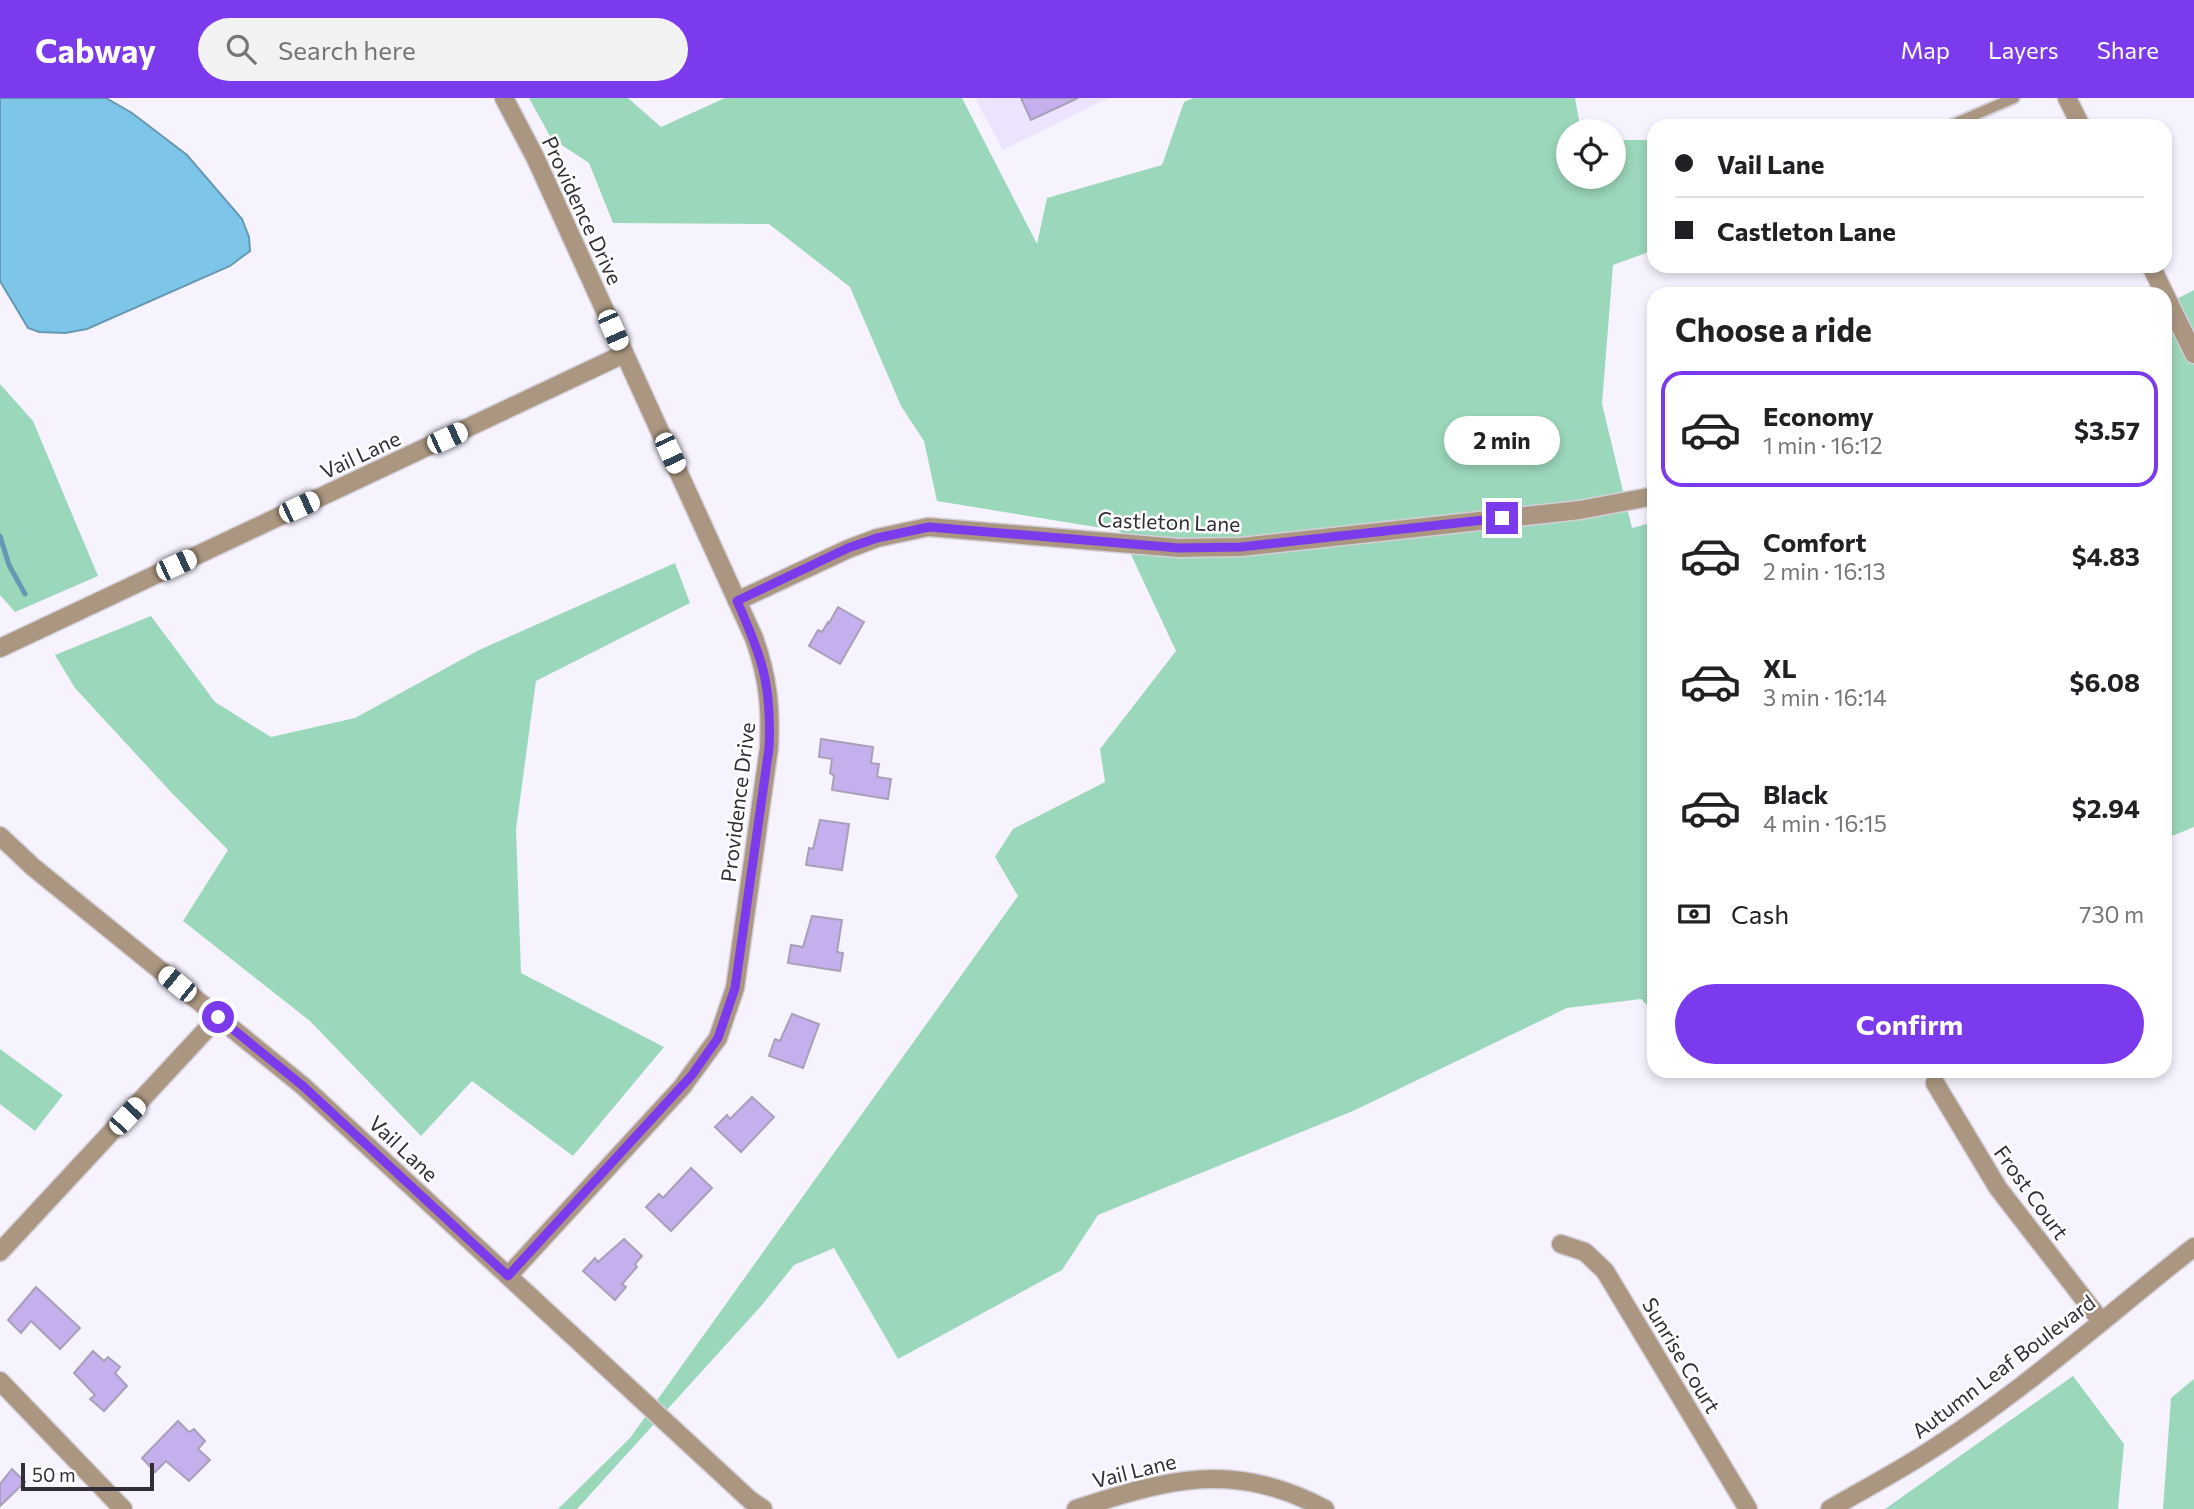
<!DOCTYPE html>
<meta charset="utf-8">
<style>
body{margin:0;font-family:Commissioner,sans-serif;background:#f2f2f2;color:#202124;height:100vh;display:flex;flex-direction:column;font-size:26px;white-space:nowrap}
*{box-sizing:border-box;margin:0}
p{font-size:23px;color:#757577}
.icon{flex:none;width:38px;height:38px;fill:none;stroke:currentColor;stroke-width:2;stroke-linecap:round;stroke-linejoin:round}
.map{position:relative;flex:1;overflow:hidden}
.drawer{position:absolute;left:1647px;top:189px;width:525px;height:791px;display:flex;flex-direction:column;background:#fff;border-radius:21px;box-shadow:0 4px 10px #0003}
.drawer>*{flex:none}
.banner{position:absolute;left:1647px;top:21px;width:525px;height:154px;border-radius:21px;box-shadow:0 4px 10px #0003;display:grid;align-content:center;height:154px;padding:0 28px;background:#fff}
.controls{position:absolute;left:1556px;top:21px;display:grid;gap:14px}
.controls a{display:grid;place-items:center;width:70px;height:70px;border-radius:50%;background:#fff;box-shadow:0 4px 10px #0003;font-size:35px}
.scale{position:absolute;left:21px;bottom:18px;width:133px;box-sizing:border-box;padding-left:7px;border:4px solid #312e37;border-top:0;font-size:19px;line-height:24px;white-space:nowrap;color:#312e37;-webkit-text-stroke:5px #fff;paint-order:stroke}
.end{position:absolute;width:32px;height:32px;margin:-16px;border:9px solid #7c3aed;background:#fff;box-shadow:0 0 0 4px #fff}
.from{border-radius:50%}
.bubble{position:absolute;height:49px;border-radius:24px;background:#fff;box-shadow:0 4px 10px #0003;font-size:23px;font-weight:700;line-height:49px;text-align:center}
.car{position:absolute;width:21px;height:42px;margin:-21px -10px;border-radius:9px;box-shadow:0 0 5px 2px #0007;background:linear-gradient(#fff 24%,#345 0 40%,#fff 0 76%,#345 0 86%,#fff 0)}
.banner b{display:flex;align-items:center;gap:24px;height:66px;font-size:26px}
.banner b+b{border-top:2px solid #e0e0e0}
.banner i{width:18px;height:18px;background:#202124}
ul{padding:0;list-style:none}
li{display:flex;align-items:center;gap:21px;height:116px;margin:0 14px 10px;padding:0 14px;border:4px solid transparent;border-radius:21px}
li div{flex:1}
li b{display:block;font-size:26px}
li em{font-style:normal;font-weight:700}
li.selected{border-color:#7c3aed}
li>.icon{width:63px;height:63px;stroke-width:1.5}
h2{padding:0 28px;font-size:32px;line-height:84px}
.pay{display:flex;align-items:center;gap:18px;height:77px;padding:0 28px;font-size:26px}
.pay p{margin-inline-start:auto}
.button{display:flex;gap:14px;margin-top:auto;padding:14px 28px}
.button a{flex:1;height:80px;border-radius:42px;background:#7c3aed;color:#fff;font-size:28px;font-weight:700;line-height:80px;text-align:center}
header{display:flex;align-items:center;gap:42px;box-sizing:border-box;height:98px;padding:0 35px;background:#7c3aed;color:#fff}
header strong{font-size:33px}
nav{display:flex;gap:38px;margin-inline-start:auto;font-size:24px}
.search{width:490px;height:63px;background:#f2f2f2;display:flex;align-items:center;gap:18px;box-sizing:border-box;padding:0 24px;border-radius:38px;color:#757577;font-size:26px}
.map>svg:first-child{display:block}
.built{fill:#ece3fe}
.green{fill:#9bd7ba}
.water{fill:#7dc6e9;stroke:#6698b4;stroke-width:2}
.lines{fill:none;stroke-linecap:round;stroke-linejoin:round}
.stream{stroke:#6698b4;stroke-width:5}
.building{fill:#c5afec;stroke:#a89fb8;stroke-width:2}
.lane-casing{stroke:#d3d0da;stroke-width:14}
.street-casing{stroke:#d3d0da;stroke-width:21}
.lane{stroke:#ab9781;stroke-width:10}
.street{stroke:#ab9781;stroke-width:18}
.route{stroke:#7c3aed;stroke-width:9}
.labels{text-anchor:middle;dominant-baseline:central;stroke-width:5;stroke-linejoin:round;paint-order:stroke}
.street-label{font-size:21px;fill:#312e37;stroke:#fff}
</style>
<header>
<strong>Cabway</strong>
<div class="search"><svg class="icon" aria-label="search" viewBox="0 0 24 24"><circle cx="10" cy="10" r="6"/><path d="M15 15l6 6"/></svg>Search here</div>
<nav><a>Map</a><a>Layers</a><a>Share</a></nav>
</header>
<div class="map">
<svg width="2194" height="1411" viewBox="0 0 2194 1411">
<rect width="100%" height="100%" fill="#f7f3fe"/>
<path class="built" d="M975 0H1109L1003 52Z"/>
<g class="green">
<path d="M529 0H628L661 29 725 0H962L1037 146 1047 100 1162 67 1184 4 1194 0H1575L1581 33H1568V79H1614V42H1654V152L1613 167 1602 306 1632 430 1654 424V914L1641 901 1567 910 1353 1013 1098 1117 1062 1172 898 1261 834 1150 794 1167 762 1207 577 1411H558L630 1340 1018 798 995 759 1013 731 1105 684 1100 651 1176 553 1120 433 937 403 924 343 901 308 850 189 769 126 613 125 589 65 551 40Z"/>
<path d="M2194 192V729L2165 741V207Z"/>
<path d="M0 286 33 323 98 478 15 514 0 497Z"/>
<path d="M675 465 690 505 536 583 516 731 521 875 664 949 573 1058 472 983 421 1038 310 923 183 823 228 752 170 693 75 590 55 557 151 518 215 604 271 639 355 620 479 552Z"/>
<path d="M0 951 63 997 35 1033 0 1006Z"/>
<path d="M2073 1278 2124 1346 2118 1411H1885Z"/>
<path d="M2194 1281V1411H2163L2171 1300Z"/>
</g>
<path class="water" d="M0 0H106L132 15 187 57 242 121 249 139 250 153 230 168 87 231 65 235 39 234 28 230 0 183Z"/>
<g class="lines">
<path class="stream" d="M0 438 9 467 25 496"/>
</g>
<g class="building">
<path d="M1021 0H1078L1031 22Z"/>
<path d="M838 509 864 524 840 566 809 548 818 532 822 534 828 524 829 525Z"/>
<path d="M821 641 873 649 871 665 879 666 877 679 891 681 888 701 832 692 834 678 830 675 832 661 819 659Z"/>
<path d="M820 722 849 726 842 772 806 767 809 750 813 751Z"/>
<path d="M812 818 842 822 837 854 843 855 840 873 788 865 791 847 803 849Z"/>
<path d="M792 916 819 926 803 970 769 958 775 941 780 943Z"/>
<path d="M752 999 774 1019 741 1054 715 1029 727 1017 730 1021Z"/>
<path d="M691 1070 712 1090 671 1133 646 1109 659 1096 663 1100Z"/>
<path d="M624 1141 642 1158 635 1166 637 1169 622 1186 626 1189 615 1202 583 1173 595 1160 598 1164Z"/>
<path d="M36 1189 80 1230 60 1251 31 1223 21 1235 8 1222Z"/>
<path d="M93 1253 104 1263 108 1259 120 1269 115 1275 127 1288 104 1313 90 1301 95 1297 74 1275Z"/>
<path d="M178 1323 189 1334 194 1331 205 1343 198 1351 210 1362 189 1383 166 1363 155 1374 142 1360Z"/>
<path d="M12 1371 25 1384 0 1408V1386Z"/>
</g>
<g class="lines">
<g class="lane-casing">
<path id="lane" d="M1949 28 2014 0"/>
</g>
<g class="street-casing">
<g id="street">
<path d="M504 0 535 59 754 540C768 579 771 609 769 650L735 890 718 940 682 989 508 1178"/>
<path d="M2067 0 2081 28"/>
<path d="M2151 168 2194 256"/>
<path d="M737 503 848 451 877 440 928 429 1179 450 1241 449 1580 412 1654 398"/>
<path d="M0 550 624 256"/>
<path d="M0 738 33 769 303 988 750 1402 763 1411"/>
<path d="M1935 985 1998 1090 2101 1223"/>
<path d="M1561 1146 1585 1154 1605 1173 1748 1411"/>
<path d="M0 1154 218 919"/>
<path d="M0 1283 123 1411"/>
<path d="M1076 1411C1168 1381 1234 1362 1325 1411"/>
<path d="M1830 1411C1861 1393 1893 1376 1923 1357 2019 1297 2105 1219 2194 1149"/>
</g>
</g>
<use href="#lane" class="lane"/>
<use href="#street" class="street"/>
</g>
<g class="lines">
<path class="route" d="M218 919 303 988 508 1178 692 977 718 940 735 890 769 650C772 587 762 559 737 503L848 450 877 440 929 429 1179 450 1241 449 1502 420"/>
</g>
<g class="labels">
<g class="street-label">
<text transform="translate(583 112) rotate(65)">Providence Drive</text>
<text transform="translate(360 356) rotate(-25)">Vail Lane</text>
<text transform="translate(1169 423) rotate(2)">Castleton Lane</text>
<text transform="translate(737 704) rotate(-83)">Providence Drive</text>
<text transform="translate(404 1050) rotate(43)">Vail Lane</text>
<text transform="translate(2032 1094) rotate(54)">Frost Court</text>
<text transform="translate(1682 1257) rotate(59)">Sunrise Court</text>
<text transform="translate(2003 1268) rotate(-37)">Autumn Leaf Boulevard</text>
<text transform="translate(1134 1372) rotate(-14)">Vail Lane</text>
</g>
</g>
</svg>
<div class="controls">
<a><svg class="icon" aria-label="locate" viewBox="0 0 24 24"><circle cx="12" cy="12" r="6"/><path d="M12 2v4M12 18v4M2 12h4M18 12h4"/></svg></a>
</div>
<div class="scale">50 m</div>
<i class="end from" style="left:218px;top:919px"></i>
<i class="end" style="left:1502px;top:420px"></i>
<div class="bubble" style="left:1444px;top:318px;width:116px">2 min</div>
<i class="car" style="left:613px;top:232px;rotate:156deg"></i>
<i class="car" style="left:447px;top:340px;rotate:65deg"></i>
<i class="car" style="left:670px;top:355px;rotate:155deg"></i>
<i class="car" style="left:299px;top:409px;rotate:65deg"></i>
<i class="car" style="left:176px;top:467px;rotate:65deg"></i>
<i class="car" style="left:177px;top:886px;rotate:309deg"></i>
<i class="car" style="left:127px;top:1018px;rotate:43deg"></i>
<div class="banner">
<b><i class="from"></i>Vail Lane</b>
<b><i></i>Castleton Lane</b>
</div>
<section class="drawer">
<h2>Choose a ride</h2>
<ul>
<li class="selected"><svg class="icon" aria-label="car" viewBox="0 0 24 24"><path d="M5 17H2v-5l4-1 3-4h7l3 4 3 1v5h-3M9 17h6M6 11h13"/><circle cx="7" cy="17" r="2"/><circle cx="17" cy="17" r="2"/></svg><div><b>Economy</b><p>1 min · 16:12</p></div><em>$3.57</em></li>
<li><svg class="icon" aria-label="car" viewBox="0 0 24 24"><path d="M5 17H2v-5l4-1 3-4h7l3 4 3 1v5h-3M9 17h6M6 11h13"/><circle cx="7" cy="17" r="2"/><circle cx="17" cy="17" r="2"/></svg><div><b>Comfort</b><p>2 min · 16:13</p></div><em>$4.83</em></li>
<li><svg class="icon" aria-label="car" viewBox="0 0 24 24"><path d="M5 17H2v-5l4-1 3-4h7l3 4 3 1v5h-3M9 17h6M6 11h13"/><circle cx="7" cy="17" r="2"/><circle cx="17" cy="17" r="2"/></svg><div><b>XL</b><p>3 min · 16:14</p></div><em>$6.08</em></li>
<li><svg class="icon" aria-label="car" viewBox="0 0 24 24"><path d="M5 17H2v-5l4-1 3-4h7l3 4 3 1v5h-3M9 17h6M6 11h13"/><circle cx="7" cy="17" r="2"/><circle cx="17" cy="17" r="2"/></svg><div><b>Black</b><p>4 min · 16:15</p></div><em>$2.94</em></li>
</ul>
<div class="pay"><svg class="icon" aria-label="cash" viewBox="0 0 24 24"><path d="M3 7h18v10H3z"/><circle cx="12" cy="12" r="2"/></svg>Cash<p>730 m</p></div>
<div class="button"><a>Confirm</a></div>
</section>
</div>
